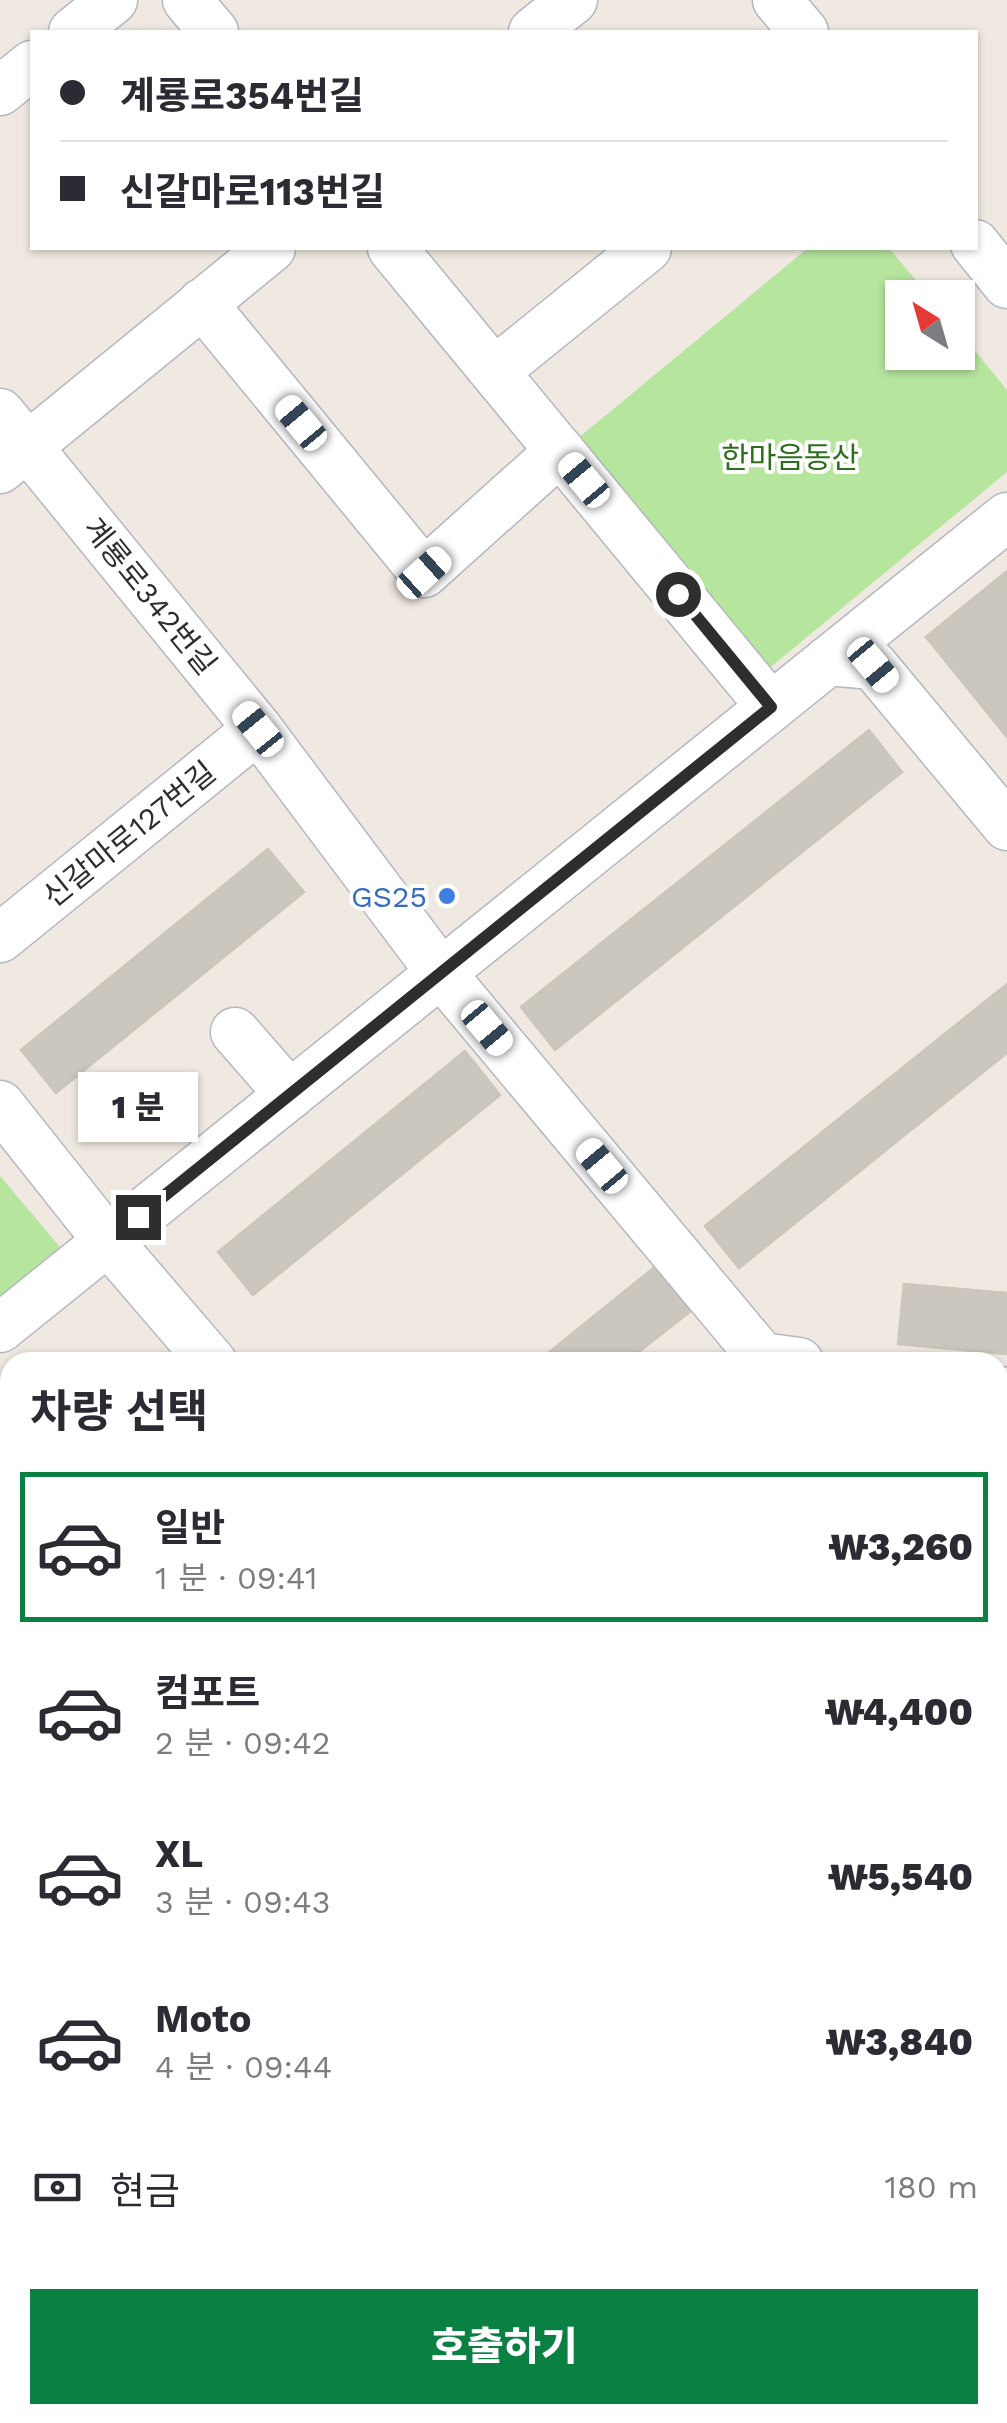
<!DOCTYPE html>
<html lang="ko">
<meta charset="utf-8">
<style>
body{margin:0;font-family:"Work Sans","Noto Sans KR",sans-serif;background:#f2f2f3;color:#2b2b33;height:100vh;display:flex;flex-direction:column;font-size:38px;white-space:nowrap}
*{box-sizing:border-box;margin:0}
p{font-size:32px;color:#7c7c81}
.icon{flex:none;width:55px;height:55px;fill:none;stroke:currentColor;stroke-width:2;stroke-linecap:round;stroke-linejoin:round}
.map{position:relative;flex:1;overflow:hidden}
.details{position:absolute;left:0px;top:1352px;width:1008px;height:1072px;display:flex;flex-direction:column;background:#fff;border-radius:30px 30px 0 0;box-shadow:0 2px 8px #0004}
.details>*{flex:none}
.banner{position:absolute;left:30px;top:30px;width:948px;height:220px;border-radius:0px;box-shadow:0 2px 8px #0004;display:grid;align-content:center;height:220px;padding:0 30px;background:#fff}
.needle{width:65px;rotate:323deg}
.tools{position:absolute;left:885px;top:280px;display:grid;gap:20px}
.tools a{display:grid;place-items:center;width:90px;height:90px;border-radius:0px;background:#fff;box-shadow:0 2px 8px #0004;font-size:50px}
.end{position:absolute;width:45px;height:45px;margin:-22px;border:12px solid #2e2e2e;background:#fff;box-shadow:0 0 0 5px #fff}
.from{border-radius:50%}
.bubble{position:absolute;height:70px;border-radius:0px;background:#fff;box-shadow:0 2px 8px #0004;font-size:32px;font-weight:800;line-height:70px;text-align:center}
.car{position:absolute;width:30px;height:60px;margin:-30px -15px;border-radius:12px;box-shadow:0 0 8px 2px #0007;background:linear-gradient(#fff 24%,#345 0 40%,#fff 0 76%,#345 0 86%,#fff 0)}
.banner b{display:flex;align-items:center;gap:35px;height:95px;font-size:38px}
.banner b+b{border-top:2px solid #e1e1e2}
.banner i{width:25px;height:25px;background:#2b2b33}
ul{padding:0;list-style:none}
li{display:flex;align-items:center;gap:30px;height:150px;margin:0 20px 15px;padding:0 10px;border:5px solid transparent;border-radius:0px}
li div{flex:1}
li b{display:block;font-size:38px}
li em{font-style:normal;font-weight:800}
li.on{border-color:#0b8043}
li>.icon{width:90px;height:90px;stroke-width:1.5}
h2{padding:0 30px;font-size:45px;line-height:120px}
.pay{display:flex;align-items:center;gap:25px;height:110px;padding:0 30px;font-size:38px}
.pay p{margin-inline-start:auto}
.primary-button{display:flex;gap:20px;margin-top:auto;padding:20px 30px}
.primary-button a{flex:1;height:115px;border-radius:0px;background:#0b8043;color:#fff;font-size:40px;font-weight:800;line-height:115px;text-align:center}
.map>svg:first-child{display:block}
.green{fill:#b6e59e}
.building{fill:#cbc7bf;stroke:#cbc5ba;stroke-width:2.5}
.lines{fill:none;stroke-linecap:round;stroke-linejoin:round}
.minor-casing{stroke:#b4b7c1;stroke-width:51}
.minor{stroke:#fff;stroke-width:48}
.route{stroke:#2e2e2e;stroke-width:12}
.shop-dot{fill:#3f7fe0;stroke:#fff;stroke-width:4}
.labels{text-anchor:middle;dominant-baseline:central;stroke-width:8;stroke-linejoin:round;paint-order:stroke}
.park-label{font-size:30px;fill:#2c6e1b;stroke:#fff}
.street-label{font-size:30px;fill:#2e2e2e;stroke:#fff}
.shop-label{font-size:30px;fill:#366cbe;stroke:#fff;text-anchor:end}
</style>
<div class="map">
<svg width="1007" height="2423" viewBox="0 0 1007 2423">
<rect width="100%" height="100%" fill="#efe9e1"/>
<g class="green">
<path d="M808 248H889L930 297 902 298V352H958V330L1007 390V472L767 670 577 439Z"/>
<path d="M0 1176 60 1247 0 1298Z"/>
<path d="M0 1552 10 1566V1660L0 1674Z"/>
<path d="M10 2346V2415H998V2402L1007 2414V2423H0V2356Z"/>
</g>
<g class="building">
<path d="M1007 571V737L926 637Z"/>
<path d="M869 730 902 772 555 1050 521 1007Z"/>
<path d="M268 849 304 892 56 1093 21 1050Z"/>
<path d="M1007 984V1053L739 1268 705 1226Z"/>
<path d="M465 1051 500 1095 253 1295 218 1252Z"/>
<path d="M656 1266 692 1310 626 1362H537Z"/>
<path d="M904 1284 1007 1293V1354L898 1344Z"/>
</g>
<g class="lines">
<g class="minor-casing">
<g id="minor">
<path d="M187 0 214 32"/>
<path d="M777 0 804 32"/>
<path d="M73 32 113 0"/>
<path d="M533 32 573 0"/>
<path d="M0 91 32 65"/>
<path d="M975 244 1007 284"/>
<path d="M392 248 771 707"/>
<path d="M202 303 424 573 560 451"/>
<path d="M495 371 647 248"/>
<path d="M0 413 258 729 441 973 762 1357 799 1362"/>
<path d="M0 469 271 248"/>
<path d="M828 661 873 665 1007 826"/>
<path d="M0 938 258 729"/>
<path d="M235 1032 290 1095"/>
<path d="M0 1105 108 1241 212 1362"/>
<path d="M0 1328 1007 517"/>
<path d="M998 1391 1007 1392"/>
<path d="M0 1508 10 1521"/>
<path d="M998 1901 1007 1894"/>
<path d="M0 2101 10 2084"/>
<path d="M998 2329 1007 2341"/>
</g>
</g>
<use href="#minor" class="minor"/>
</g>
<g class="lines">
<path class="route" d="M138 1217 771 707 678 594"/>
</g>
<circle class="shop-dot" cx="447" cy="896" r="10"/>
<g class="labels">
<g class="park-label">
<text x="790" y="457">한마음동산</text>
</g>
<g class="street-label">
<text transform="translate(150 596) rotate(51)">계룡로342번길</text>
<text transform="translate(129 834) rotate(-39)">신갈마로127번길</text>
</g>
<g class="shop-label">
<text x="427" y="896">GS25</text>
</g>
</g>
</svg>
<div class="tools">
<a><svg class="needle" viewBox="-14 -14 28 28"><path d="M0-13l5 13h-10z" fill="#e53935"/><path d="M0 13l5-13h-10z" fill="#7c7c81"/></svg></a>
</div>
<i class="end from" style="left:678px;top:594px"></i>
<i class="end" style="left:138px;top:1217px"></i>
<div class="bubble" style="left:78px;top:1072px;width:120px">1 분</div>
<i class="car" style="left:301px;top:423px;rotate:320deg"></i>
<i class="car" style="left:584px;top:480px;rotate:320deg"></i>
<i class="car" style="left:424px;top:573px;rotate:48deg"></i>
<i class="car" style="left:873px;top:665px;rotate:140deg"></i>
<i class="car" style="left:258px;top:729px;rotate:321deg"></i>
<i class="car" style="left:487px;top:1028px;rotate:140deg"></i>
<i class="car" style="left:602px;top:1166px;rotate:320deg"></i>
<div class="banner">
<b><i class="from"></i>계룡로354번길</b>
<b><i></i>신갈마로113번길</b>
</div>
<section class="details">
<h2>차량 선택</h2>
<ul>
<li class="on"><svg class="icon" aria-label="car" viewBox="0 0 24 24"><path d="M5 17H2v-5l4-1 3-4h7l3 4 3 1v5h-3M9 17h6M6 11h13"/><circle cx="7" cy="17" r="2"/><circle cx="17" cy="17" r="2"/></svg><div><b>일반</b><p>1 분 · 09:41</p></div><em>₩3,260</em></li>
<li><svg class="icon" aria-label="car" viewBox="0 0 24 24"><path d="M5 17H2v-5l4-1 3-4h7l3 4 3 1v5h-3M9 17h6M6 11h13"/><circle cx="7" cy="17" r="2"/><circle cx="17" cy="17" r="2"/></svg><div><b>컴포트</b><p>2 분 · 09:42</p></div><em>₩4,400</em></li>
<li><svg class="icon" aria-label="car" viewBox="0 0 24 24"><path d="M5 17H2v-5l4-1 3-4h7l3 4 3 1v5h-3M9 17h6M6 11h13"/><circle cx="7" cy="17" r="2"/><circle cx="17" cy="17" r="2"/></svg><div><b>XL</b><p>3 분 · 09:43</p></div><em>₩5,540</em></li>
<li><svg class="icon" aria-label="car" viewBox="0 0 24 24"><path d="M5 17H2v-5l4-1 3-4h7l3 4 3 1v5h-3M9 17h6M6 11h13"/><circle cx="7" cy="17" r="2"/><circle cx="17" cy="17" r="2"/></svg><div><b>Moto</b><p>4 분 · 09:44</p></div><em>₩3,840</em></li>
</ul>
<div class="pay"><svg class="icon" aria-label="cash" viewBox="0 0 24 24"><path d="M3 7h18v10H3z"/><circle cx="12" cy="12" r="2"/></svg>현금<p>180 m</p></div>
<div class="primary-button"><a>호출하기</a></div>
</section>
</div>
